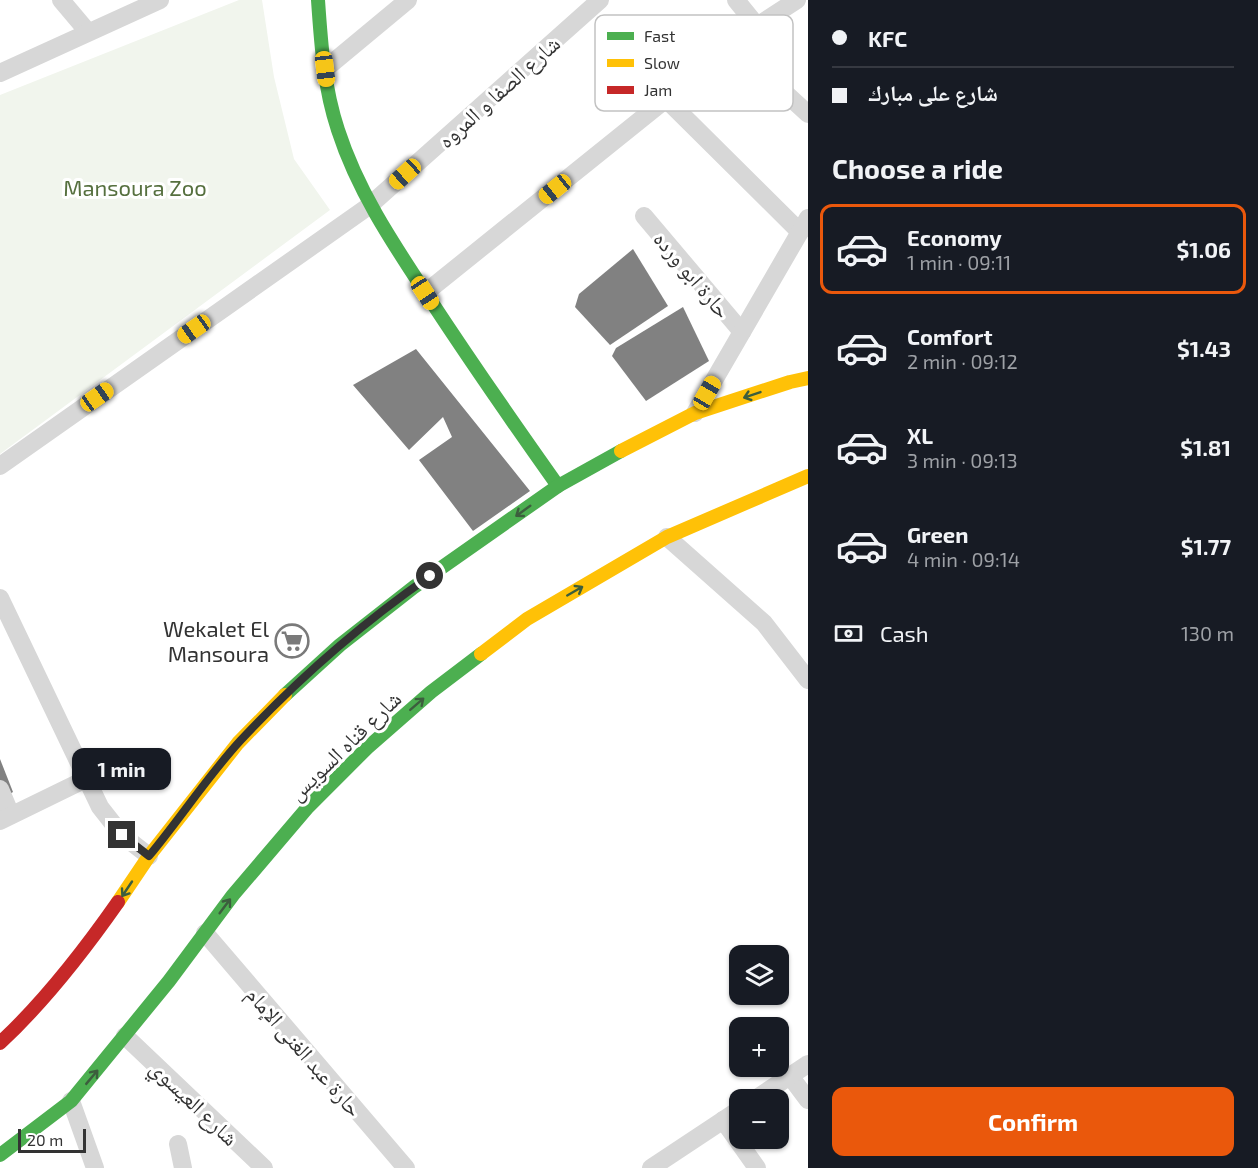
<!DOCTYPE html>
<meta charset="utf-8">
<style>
body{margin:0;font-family:"Exo 2","Noto Naskh Arabic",sans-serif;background:#242831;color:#f1f3f6;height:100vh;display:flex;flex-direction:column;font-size:22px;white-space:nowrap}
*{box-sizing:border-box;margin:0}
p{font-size:20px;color:#9ea1a6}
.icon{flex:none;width:33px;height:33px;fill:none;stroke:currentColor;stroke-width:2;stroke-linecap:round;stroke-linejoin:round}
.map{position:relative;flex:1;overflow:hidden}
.panel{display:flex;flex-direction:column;background:#171b24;width:450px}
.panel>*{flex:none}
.banner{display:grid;align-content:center;height:132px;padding:0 24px;background:#171b24}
.fabs{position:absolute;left:729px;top:945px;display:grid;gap:12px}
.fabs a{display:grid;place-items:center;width:60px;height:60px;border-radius:12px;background:#171b24;box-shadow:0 2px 4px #0004;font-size:30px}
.scale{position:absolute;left:18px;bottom:15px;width:68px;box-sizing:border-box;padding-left:6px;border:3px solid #333;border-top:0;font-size:16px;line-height:21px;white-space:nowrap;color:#333;-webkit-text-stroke:4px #fff;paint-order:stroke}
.end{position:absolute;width:27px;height:27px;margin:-14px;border:8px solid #333;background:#fff;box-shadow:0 0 0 3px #fff}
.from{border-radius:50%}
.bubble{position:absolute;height:42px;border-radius:12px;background:#171b24;box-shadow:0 2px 4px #0004;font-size:20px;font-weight:700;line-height:42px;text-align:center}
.car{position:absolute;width:18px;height:36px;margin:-18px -9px;border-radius:8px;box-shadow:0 0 4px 2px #0007;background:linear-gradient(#f5c518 24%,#345 0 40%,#f5c518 0 76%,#345 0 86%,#f5c518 0)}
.banner b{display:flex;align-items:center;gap:21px;height:57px;font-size:22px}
.banner b+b{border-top:2px solid #363941}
.banner i{width:15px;height:15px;background:#f1f3f6}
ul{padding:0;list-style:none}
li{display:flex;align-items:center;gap:18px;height:90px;margin:0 12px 9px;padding:0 12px;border:3px solid transparent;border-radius:12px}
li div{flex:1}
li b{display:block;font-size:22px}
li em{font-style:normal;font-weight:700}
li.selected{border-color:#ea580c}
li>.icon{width:54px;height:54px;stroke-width:1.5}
h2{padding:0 24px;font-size:27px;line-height:72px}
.pay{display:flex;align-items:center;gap:15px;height:66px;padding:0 24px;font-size:22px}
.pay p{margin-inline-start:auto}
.action{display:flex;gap:12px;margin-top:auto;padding:12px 24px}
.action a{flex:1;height:69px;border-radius:12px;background:#ea580c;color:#fff;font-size:24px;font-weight:700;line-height:69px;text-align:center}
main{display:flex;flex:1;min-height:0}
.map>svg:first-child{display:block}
.green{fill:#f1f5ed}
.building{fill:#818181}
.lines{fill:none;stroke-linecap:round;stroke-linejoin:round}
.street{stroke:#d7d7d7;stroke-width:18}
.fast{stroke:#4caf50;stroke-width:14}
.slow{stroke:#ffc107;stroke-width:14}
.jam{stroke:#c62828;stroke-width:14}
.oneway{stroke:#3c5e3d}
.route{stroke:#333;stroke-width:8}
.labels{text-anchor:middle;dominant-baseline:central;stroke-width:6;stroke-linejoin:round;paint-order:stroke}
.street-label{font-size:22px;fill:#333;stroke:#fff}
.park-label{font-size:22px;fill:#56703f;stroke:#fff}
.poi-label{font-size:22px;fill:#333;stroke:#fff;text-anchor:end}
.key{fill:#fff;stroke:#c2c2c2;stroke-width:1.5}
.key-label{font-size:16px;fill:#333}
</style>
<main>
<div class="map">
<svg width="808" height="1168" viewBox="0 0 808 1168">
<rect width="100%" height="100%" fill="#fff"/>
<path class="green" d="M239 0H262L274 77 294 159 330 210 0 454V95Z"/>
<g class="building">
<path d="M633 249 668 306 610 345 575 307 579 294Z"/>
<path d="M683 307 709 361 646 401 612 356 616 348Z"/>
<path d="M416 349 530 491 473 531 419 460 452 437 443 417 409 450 353 385Z"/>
<path d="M0 759 13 792 0 800Z"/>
</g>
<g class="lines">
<g class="street">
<path d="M61 0 88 32"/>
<path d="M736 0 757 26"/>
<path d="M733 45 808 114"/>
<path d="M325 69 408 0"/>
<path d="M0 73 160 0"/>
<path d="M667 100 800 232"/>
<path d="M644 216 742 332"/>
<path d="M425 293 757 26 797 0"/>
<path d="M695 413 808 218"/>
<path d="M0 466 369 206 600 0"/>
<path d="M667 537 764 623 808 680"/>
<path d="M0 598 100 807 122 835 149 856"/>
<path d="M0 789 11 815"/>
<path d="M0 821 86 779"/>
<path d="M205 933 406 1168"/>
<path d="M125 1036 264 1168"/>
<path d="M790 1076 808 1100"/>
<path d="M754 1100 808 1064"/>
<path d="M71 1101 95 1168"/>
<path d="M723 1120 757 1168"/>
<path d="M178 1144 183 1168"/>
<path d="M651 1168 740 1109"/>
</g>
<g class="fast">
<path d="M318 0C321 44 324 88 338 130 358 192 394 245 429 298 471 362 514 424 558 486"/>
<path d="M285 695 340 645 414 587 558 486 621 451"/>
<path d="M0 1155 71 1101 169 981 233 895 308 807 367 748 431 692 481 654"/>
</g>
<g class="slow">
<path d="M621 451 695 413 790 382 808 378"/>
<path d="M481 654 527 619 667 537 808 476"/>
<path d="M118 902 149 856 238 743 285 695"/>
</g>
<path class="jam" d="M0 1043C45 1001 83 952 118 902"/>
</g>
<defs><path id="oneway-shaft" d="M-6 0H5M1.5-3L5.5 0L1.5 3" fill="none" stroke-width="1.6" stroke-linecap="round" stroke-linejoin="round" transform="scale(1.5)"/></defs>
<g class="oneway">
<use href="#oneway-shaft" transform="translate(752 395) rotate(161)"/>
<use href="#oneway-shaft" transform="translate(523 511) rotate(144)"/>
<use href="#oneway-shaft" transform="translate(575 591) rotate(-30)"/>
<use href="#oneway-shaft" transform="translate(417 704) rotate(-41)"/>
<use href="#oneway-shaft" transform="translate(127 889) rotate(124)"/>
<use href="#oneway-shaft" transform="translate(225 906) rotate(-53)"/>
<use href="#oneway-shaft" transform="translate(92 1077) rotate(-50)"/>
</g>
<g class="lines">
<path class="route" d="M122 835 149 856C180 819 207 777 240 741 297 680 361 624 430 576"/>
</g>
<defs>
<g id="supermarket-ring" transform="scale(1.725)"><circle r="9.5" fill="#fff" stroke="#7a7a7a" stroke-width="1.5"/><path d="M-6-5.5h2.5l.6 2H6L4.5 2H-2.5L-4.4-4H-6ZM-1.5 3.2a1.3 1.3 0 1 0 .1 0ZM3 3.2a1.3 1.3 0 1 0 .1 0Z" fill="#7a7a7a"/></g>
</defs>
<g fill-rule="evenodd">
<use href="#supermarket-ring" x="292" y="641"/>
</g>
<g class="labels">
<g class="street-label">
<text transform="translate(498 91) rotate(-42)">شارع الصفا و المروه</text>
<text transform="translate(693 274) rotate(50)">حارة ابو ورده</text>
<text transform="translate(344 745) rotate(-44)">شارع قناه السويس</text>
<text transform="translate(305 1051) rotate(49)">حارة عبد الغنى الإمام</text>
<text transform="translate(195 1102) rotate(44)">شارع العيسوي</text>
</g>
<g class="park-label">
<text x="135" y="187">Mansoura Zoo</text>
</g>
<g class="poi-label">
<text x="269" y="628">Wekalet El<tspan x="269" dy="25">Mansoura</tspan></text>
</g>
</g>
<rect x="595" y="15" width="198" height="96" rx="9" class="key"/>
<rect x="607" y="32" width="27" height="8" fill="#4caf50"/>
<rect x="607" y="59" width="27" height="8" fill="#ffc107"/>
<rect x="607" y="86" width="27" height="8" fill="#c62828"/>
<g class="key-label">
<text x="644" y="42">Fast</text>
<text x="644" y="69">Slow</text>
<text x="644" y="96">Jam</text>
</g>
</svg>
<div class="fabs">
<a><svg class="icon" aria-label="layers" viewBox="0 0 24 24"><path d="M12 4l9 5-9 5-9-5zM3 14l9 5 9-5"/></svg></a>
<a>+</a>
<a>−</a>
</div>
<div class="scale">20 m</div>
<i class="end from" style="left:430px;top:576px"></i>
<i class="end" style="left:122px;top:835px"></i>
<div class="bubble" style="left:72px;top:748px;width:99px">1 min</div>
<i class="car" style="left:325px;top:69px;rotate:173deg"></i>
<i class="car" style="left:405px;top:174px;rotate:228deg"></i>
<i class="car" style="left:555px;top:189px;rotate:231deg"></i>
<i class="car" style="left:425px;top:293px;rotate:147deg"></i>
<i class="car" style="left:194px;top:329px;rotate:235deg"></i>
<i class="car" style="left:707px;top:393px;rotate:30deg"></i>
<i class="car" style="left:97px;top:397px;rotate:55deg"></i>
</div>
<section class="panel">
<div class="banner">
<b><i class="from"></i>KFC</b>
<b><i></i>شارع على مبارك</b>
</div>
<h2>Choose a ride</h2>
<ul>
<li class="selected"><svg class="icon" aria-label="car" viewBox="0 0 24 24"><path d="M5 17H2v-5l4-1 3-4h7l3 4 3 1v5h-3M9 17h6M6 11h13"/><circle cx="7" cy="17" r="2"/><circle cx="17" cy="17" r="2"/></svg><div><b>Economy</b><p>1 min · 09:11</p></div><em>$1.06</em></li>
<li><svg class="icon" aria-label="car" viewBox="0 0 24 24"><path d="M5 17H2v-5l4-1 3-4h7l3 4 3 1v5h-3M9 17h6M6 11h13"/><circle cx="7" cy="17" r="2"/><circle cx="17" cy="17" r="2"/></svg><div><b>Comfort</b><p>2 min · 09:12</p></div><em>$1.43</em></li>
<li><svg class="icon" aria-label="car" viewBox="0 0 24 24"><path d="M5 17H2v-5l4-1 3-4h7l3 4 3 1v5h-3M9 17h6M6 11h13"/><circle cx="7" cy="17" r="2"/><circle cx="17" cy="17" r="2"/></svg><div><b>XL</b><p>3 min · 09:13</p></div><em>$1.81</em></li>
<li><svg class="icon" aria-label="car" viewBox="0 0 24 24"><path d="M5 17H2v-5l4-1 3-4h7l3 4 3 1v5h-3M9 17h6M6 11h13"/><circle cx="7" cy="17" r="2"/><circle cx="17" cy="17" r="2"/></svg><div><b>Green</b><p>4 min · 09:14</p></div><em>$1.77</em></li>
</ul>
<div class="pay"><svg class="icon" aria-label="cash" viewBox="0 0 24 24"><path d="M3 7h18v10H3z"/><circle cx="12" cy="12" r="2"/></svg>Cash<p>130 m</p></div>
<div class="action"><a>Confirm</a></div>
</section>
</main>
